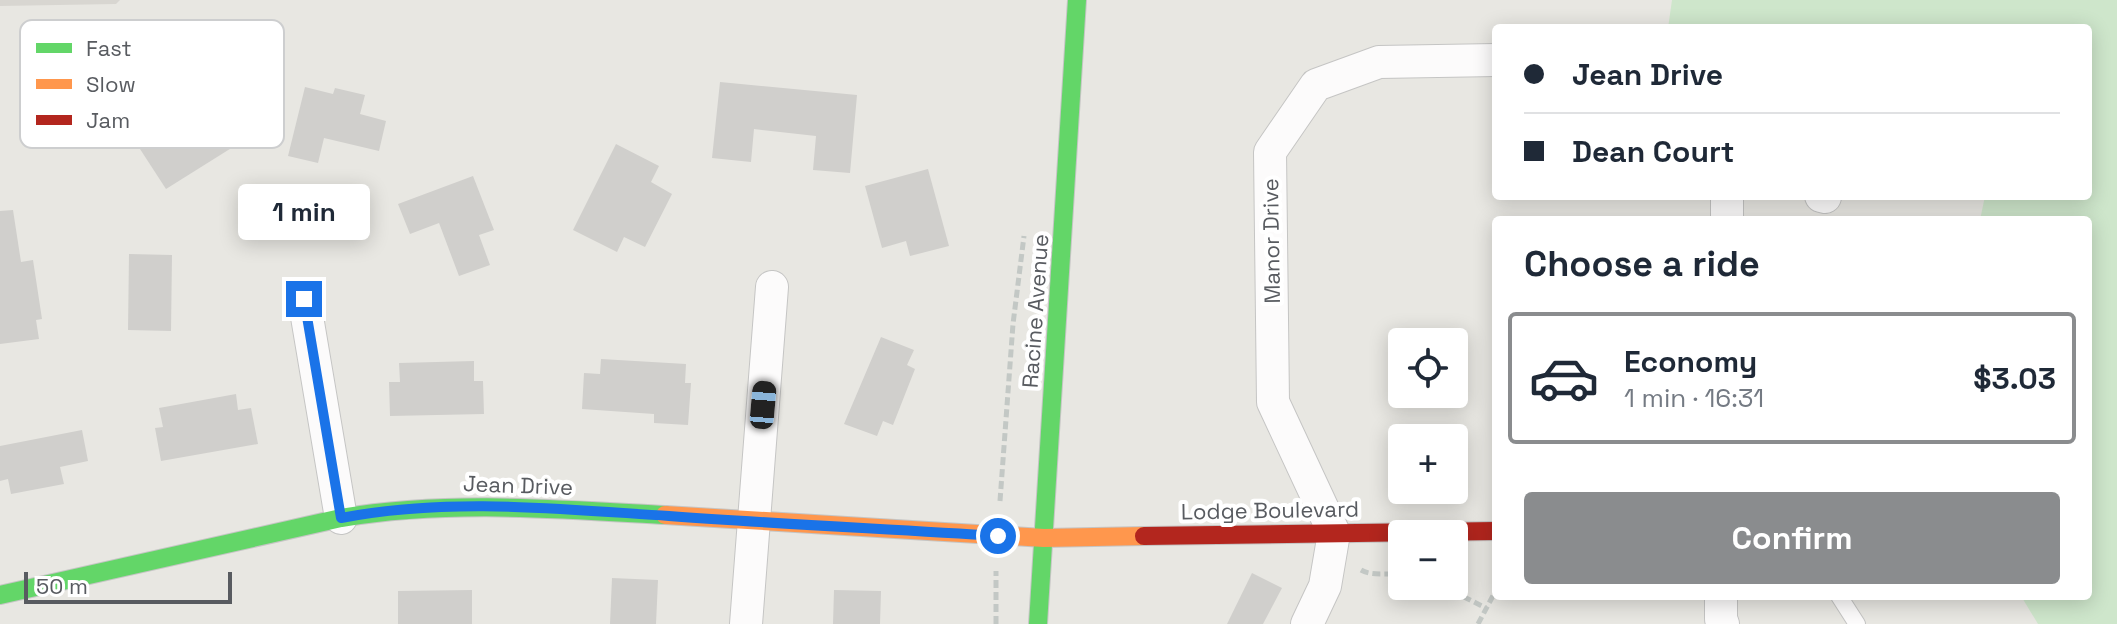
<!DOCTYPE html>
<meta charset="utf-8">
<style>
body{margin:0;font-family:"Space Grotesk",sans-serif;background:#f2f2f3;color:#1f2937;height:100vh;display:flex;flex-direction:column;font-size:30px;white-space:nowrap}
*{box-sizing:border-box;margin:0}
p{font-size:26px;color:#747a83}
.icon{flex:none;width:44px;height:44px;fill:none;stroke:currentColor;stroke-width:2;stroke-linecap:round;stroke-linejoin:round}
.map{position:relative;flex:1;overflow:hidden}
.sheet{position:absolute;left:1492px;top:216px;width:600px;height:384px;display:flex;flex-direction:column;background:#fff;border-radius:8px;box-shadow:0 4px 20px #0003}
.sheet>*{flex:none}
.top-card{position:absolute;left:1492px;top:24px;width:600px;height:176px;border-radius:8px;box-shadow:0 4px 20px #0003;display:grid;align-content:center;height:176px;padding:0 32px;background:#fff}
.buttons{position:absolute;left:1388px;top:328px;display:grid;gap:16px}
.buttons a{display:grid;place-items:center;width:80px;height:80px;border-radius:8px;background:#fff;box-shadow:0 4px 20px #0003;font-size:40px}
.scale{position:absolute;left:24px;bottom:20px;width:208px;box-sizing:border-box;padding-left:8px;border:4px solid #585b60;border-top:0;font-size:22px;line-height:28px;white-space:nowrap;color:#585b60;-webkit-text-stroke:6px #fff;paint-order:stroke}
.end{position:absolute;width:36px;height:36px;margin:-18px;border:10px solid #1a73e8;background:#fff;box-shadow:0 0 0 4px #fff}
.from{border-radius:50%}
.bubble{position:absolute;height:56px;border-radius:8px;background:#fff;box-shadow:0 4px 20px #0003;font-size:26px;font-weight:600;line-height:56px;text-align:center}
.car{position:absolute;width:24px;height:48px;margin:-24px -12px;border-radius:10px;box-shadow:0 0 6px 2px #0007;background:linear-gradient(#222 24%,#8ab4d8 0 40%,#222 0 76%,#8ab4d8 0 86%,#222 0)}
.top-card b{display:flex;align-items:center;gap:28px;height:76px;font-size:30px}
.top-card b+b{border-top:2px solid #e0e1e3}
.top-card i{width:20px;height:20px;background:#1f2937}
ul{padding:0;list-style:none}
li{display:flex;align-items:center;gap:24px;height:132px;margin:0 16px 12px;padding:0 16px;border:4px solid transparent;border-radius:8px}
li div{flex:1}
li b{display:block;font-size:30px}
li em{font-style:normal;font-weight:600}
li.active{border-color:#8a8c8e}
li>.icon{width:72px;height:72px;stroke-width:1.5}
h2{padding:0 32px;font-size:36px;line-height:96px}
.action{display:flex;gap:16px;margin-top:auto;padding:16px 32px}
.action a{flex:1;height:92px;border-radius:8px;background:#8a8c8e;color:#fff;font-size:32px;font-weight:600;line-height:92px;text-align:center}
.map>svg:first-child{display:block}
.industrial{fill:#d8d6d1}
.green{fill:#cee6cb}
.building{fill:#d0cfcc}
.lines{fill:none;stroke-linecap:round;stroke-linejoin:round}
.lane-casing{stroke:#c5c5c4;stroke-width:18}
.street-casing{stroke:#c5c5c4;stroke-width:34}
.fast-casing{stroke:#c5c5c4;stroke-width:20}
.slow-casing{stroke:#c5c5c4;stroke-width:20}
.jam-casing{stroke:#c5c5c4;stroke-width:20}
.path{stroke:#c3c8c5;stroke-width:5;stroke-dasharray:8 4;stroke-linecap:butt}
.lane{stroke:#fcfbfb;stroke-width:16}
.street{stroke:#fcfbfb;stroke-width:32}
.fast{stroke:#63d668;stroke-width:18}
.slow{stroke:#ff974d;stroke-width:18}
.jam{stroke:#b3261e;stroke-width:18}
.route{stroke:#1a73e8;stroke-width:10}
.labels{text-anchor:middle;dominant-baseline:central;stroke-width:8;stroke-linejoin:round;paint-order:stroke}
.street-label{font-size:22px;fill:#585b60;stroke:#fff}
.key{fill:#fff;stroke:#cdcecf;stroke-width:2}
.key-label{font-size:22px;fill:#585b60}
</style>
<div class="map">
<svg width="2117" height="624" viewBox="0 0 2117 624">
<rect width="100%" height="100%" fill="#e8e7e2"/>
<path class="industrial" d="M0 0H120L116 4 0 6Z"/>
<path class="green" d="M1672 0H2117V624H2038L2021 596H2088V220H1980L1985 196H2088V28H1668Z"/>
<g class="building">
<path d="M720 82 857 95 850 173 813 170 816 136 754 129 751 162 712 158Z"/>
<path d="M305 87 333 94 335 88 365 95 360 114 386 121 379 151 324 138 318 163 288 156Z"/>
<path d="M223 97 249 137 166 189 140 149Z"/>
<path d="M616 144 659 166 651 182 672 194 645 247 624 237 617 252 573 230Z"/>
<path d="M928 169 949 246 910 256 906 241 882 248 865 186Z"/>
<path d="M473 176 494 230 479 235 490 265 459 276 439 223 410 234 398 204Z"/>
<path d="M13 210 21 262 33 260 42 319 36 320 39 339 0 344V211Z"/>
<path d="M129 254 172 255 171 331 128 330Z"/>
<path d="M881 337 914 350 907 365 915 369 893 425 883 421 877 436 844 424Z"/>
<path d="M601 359 686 364 685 383H691L688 425 654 423V414L582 409 584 373 600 374Z"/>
<path d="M474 361V381H483L484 414 390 416 389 382H400L399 363Z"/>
<path d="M236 394 238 410 251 408 258 444 161 461 155 428 163 427 159 408Z"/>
<path d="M82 430 88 461 60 467 64 484 11 494 8 479 0 481V446Z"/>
<path d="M1252 573 1282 588 1263 624H1227Z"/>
<path d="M612 578 658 580 656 624H610Z"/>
<path d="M472 590V624H398V591Z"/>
<path d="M834 590 881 591 880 624H833Z"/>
</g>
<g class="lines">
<g class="lane-casing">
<path id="lane" d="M1839 596 1857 624"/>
</g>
<g class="street-casing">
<g id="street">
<path d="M1821 196 1825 197"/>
<path d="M1727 220V196"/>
<path d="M304 299 341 518"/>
<path d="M1721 596V619L1723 624"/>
<path d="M746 624 772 287"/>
<path d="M1307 624 1325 586 1334 533 1273 402 1270 152 1316 85 1379 62 1496 60"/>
</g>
</g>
<g class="fast-casing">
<g id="fast">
<path d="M0 595 341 518C448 500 557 509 665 515"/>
<path d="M1038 624 1077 0"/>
</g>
</g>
<g class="slow-casing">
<path id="slow" d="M665 515 1044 538 1144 536"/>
</g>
<g class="jam-casing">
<path id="jam" d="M1144 536 1496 531"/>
</g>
<g class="path">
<path d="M1000 501 1013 324 1024 236"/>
<path d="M1361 570C1373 577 1388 572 1402 575"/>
<path d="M1442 586 1486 608"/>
<path d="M996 624V571"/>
<path d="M1478 624 1496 590"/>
</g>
<use href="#lane" class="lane"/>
<use href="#street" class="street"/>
<use href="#fast" class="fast"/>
<use href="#slow" class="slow"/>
<use href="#jam" class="jam"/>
</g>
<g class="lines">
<path class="route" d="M304 299 341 518C449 497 560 509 669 516 779 524 888 529 998 536"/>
</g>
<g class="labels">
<g class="street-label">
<text transform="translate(1271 241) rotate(-91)">Manor Drive</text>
<text transform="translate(1035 311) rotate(-86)">Racine Avenue</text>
<text transform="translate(518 485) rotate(2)">Jean Drive</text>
<text transform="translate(1270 510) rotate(-1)">Lodge Boulevard</text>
</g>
</g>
<rect x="20" y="20" width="264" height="128" rx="12" class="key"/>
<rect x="36" y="43" width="36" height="10" fill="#63d668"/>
<rect x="36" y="79" width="36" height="10" fill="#ff974d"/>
<rect x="36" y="115" width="36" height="10" fill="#b3261e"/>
<g class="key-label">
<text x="86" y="56">Fast</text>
<text x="86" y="92">Slow</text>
<text x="86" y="128">Jam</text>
</g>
</svg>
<div class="buttons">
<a><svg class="icon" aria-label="locate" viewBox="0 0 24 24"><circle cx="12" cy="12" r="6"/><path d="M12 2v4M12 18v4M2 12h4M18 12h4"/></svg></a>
<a>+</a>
<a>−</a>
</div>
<div class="scale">50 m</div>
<i class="end from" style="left:998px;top:536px"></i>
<i class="end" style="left:304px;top:299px"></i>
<div class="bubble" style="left:238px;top:184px;width:132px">1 min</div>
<i class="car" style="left:763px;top:405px;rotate:5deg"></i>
<div class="top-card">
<b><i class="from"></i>Jean Drive</b>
<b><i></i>Dean Court</b>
</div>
<section class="sheet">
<h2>Choose a ride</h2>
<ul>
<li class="active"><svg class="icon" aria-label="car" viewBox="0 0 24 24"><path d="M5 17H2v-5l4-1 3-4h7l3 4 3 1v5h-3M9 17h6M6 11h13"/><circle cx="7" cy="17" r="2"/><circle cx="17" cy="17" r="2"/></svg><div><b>Economy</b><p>1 min · 16:31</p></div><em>$3.03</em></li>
</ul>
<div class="action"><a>Confirm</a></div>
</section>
</div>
